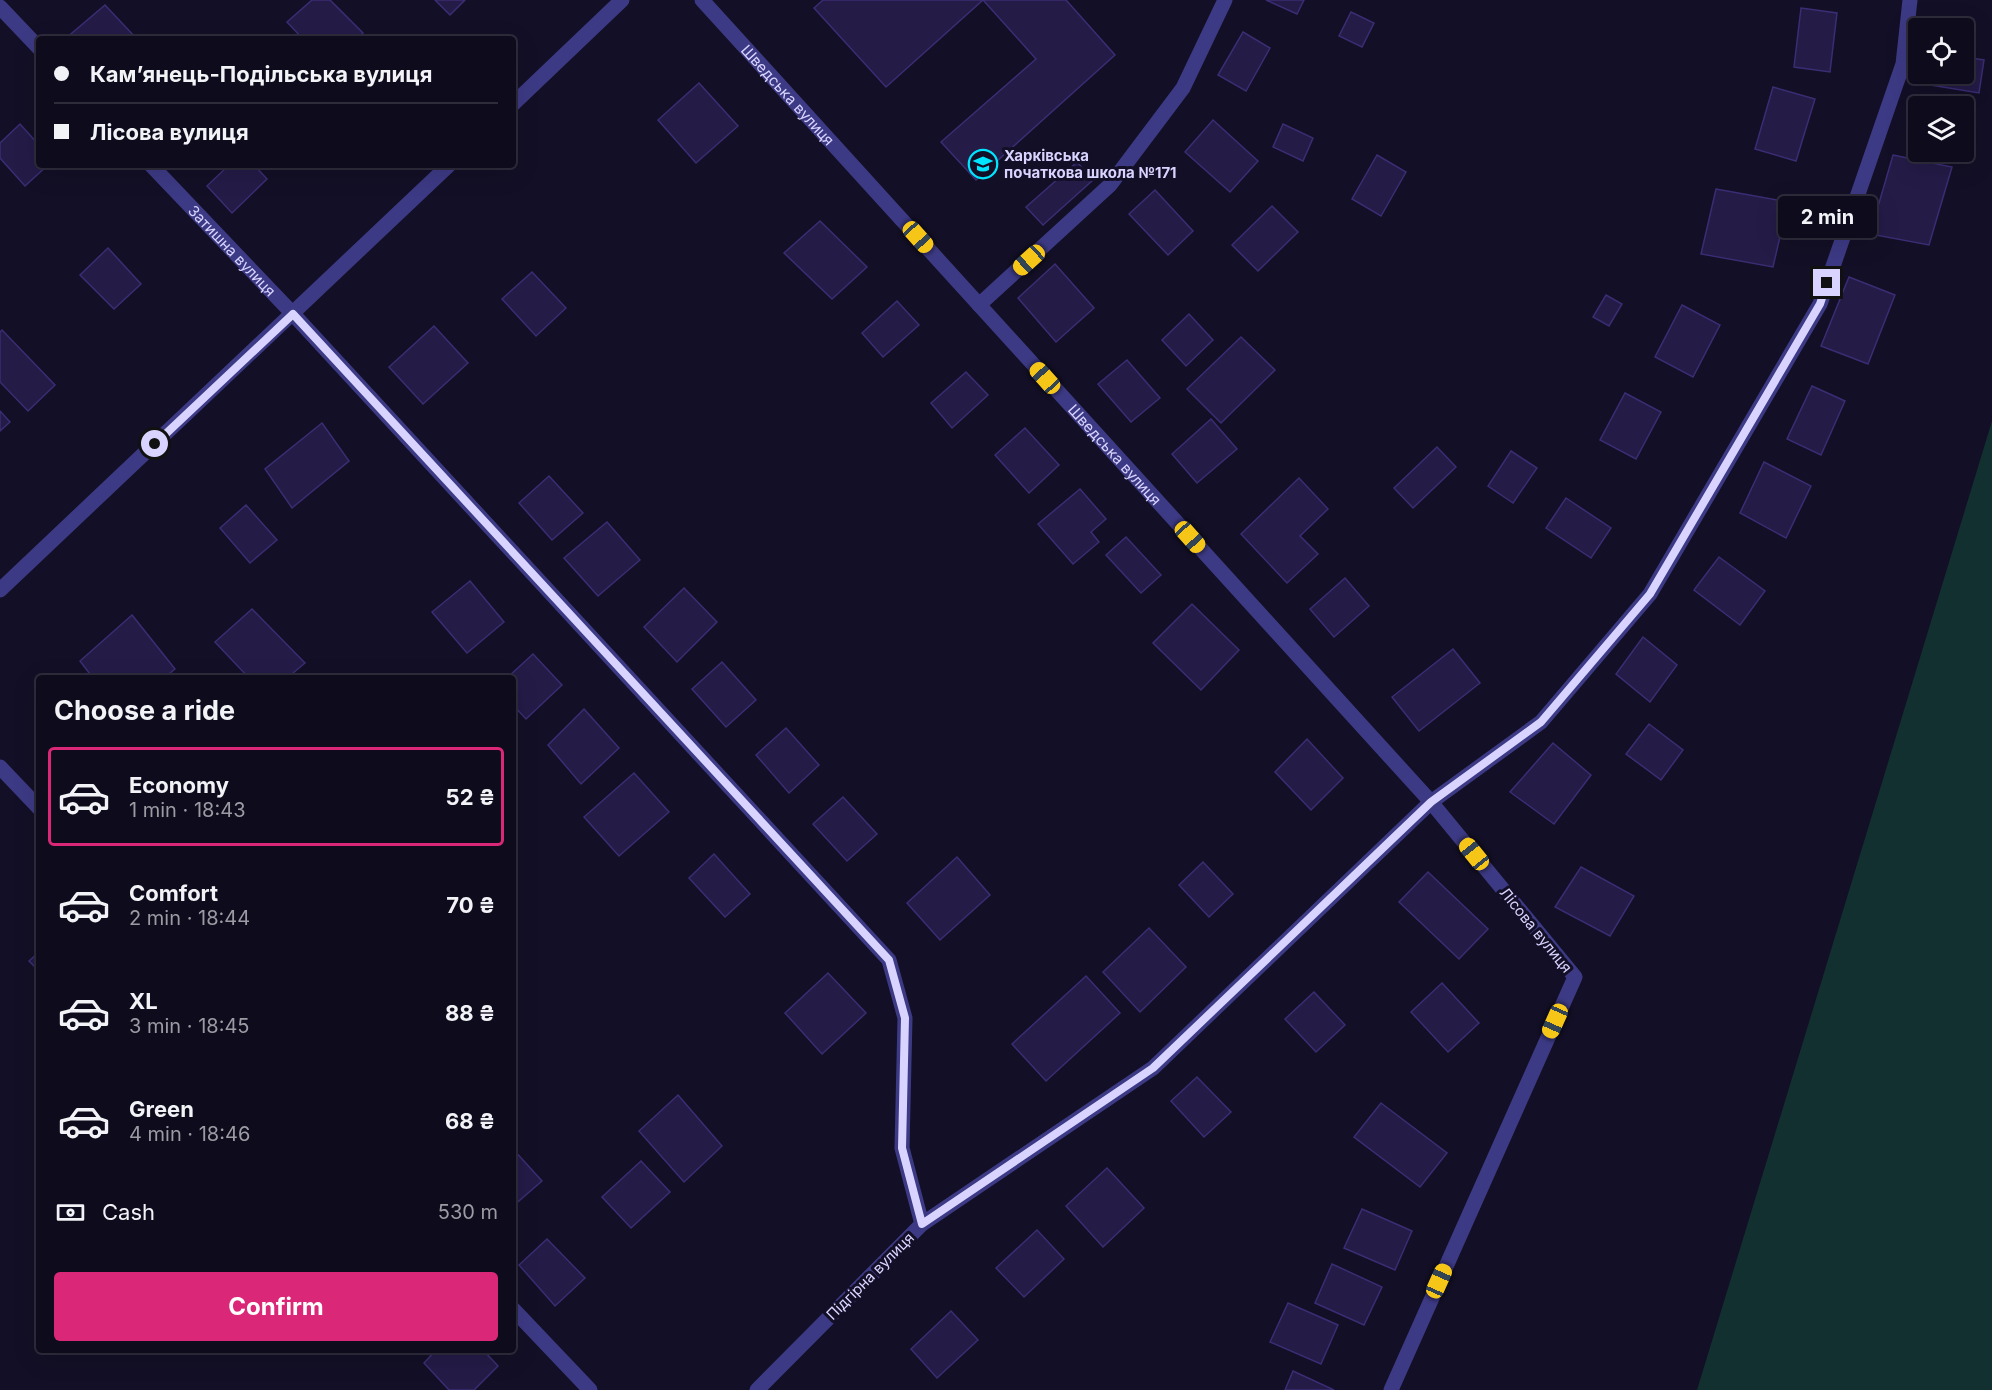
<!DOCTYPE html>
<meta charset="utf-8">
<style>
body{margin:0;font-family:Inter,sans-serif;background:#1c1929;color:#f1f3f6;height:100vh;display:flex;flex-direction:column;font-size:22px;white-space:nowrap}
*{box-sizing:border-box;margin:0}
p{font-size:20px;color:#9b9ba3}
.icon{flex:none;width:33px;height:33px;fill:none;stroke:currentColor;stroke-width:2;stroke-linecap:round;stroke-linejoin:round}
.map{position:relative;flex:1;overflow:hidden}
.panel{position:absolute;left:36px;top:675px;width:480px;height:678px;display:flex;flex-direction:column;background:#0e0b1c;border-radius:6px;box-shadow:0 6px 24px #0002,0 0 0 2px #2e2b3b}
.panel>*{flex:none}
.top-card{position:absolute;left:36px;top:36px;width:480px;height:132px;border-radius:6px;box-shadow:0 6px 24px #0002,0 0 0 2px #2e2b3b;display:grid;align-content:center;height:132px;padding:0 18px;background:#0e0b1c}
.controls{position:absolute;left:1908px;top:18px;display:grid;gap:12px}
.controls a{display:grid;place-items:center;width:66px;height:66px;border-radius:6px;background:#0e0b1c;box-shadow:0 6px 24px #0002,0 0 0 2px #2e2b3b;font-size:30px}
.end{position:absolute;width:27px;height:27px;margin:-14px;border:8px solid #d9d4ff;background:#111;box-shadow:0 0 0 3px #111}
.from{border-radius:50%}
.bubble{position:absolute;height:42px;border-radius:6px;background:#0e0b1c;box-shadow:0 6px 24px #0002,0 0 0 2px #2e2b3b;font-size:20px;font-weight:700;line-height:42px;text-align:center}
.car{position:absolute;width:18px;height:36px;margin:-18px -9px;border-radius:8px;box-shadow:0 0 4px 2px #0007;background:linear-gradient(#f5c518 24%,#345 0 40%,#f5c518 0 76%,#345 0 86%,#f5c518 0)}
.top-card b{display:flex;align-items:center;gap:21px;height:57px;font-size:22px}
.top-card b+b{border-top:2px solid #2e2b3b}
.top-card i{width:15px;height:15px;background:#f1f3f6}
ul{padding:0;list-style:none}
li{display:flex;align-items:center;gap:18px;height:99px;margin:0 12px 9px;padding:0 6px;border:3px solid transparent;border-radius:6px}
li div{flex:1}
li b{display:block;font-size:22px}
li em{font-style:normal;font-weight:700}
li.current{border-color:#db2777}
li>.icon{width:54px;height:54px;stroke-width:1.5}
h2{padding:0 18px;font-size:27px;line-height:72px}
.pay{display:flex;align-items:center;gap:15px;height:66px;padding:0 18px;font-size:22px}
.pay p{margin-inline-start:auto}
.primary-button{display:flex;gap:12px;margin-top:auto;padding:12px 18px}
.primary-button a{flex:1;height:69px;border-radius:6px;background:#db2777;color:#fff;font-size:24px;font-weight:700;line-height:69px;text-align:center}
.map>svg:first-child{display:block}
.green{fill:#12302f}
.building{fill:#241b47;stroke:#3b2d73;stroke-width:1.5}
.lines{fill:none;stroke-linecap:round;stroke-linejoin:round}
.minor{stroke:#3d3a85;stroke-width:15}
.route{stroke:#d9d4ff;stroke-width:8}
.labels{text-anchor:middle;dominant-baseline:central;stroke-width:6;stroke-linejoin:round;paint-order:stroke}
.street-label{font-size:15px;fill:#d9d4ff;stroke:#130f26}
.poi-label{font-size:15px;font-weight:bold;fill:#d9d4ff;stroke:#130f26;text-anchor:start}
</style>
<div class="map">
<svg width="1992" height="1390" viewBox="0 0 1992 1390">
<rect width="100%" height="100%" fill="#130f26"/>
<path class="green" d="M1992 421V1390H1697Z"/>
<g class="building">
<path d="M312 0H330L363 33 356 39H303L287 22Z"/>
<path d="M435 0H465L450 15Z"/>
<path d="M823 0H1066L1115 55 976 180 941 142 1036 59 983 0 886 87 814 8Z"/>
<path d="M1266 0H1304L1297 14Z"/>
<path d="M105 5 136 38 65 39Z"/>
<path d="M1801 8 1837 13 1830 72 1794 67Z"/>
<path d="M1351 12 1374 23 1362 47 1339 36Z"/>
<path d="M1243 32 1270 48 1246 91 1218 75Z"/>
<path d="M1964 57 1984 60 1979 93 1931 85 1932 74H1964Z"/>
<path d="M699 83 738 126 696 163 658 120Z"/>
<path d="M1773 87 1815 99 1796 161 1755 149Z"/>
<path d="M1213 120 1258 161 1230 192 1185 152Z"/>
<path d="M20 124 39 145V165H48L25 186 0 158V143Z"/>
<path d="M1283 124 1313 138 1303 161 1273 147Z"/>
<path d="M1377 155 1406 172 1381 216 1352 199Z"/>
<path d="M1893 155 1952 167 1929 245 1870 234Z"/>
<path d="M1077 162 1093 180 1043 225 1026 207Z"/>
<path d="M229 165H254L267 179 232 213 207 186Z"/>
<path d="M1716 189 1788 202 1773 267 1701 254Z"/>
<path d="M1155 190 1193 231 1168 255 1129 214Z"/>
<path d="M1272 206 1298 232 1258 271 1232 245Z"/>
<path d="M820 221 867 267 832 299 784 253Z"/>
<path d="M108 248 141 284 114 309 80 275Z"/>
<path d="M1055 264 1094 308 1056 342 1018 298Z"/>
<path d="M532 272 566 308 536 336 502 299Z"/>
<path d="M1849 277 1895 295 1868 364 1821 346Z"/>
<path d="M1606 295 1622 304 1609 326 1593 317Z"/>
<path d="M897 301 919 325 883 357 862 333Z"/>
<path d="M1682 305 1720 325 1693 377 1655 357Z"/>
<path d="M1189 314 1213 340 1186 366 1162 340Z"/>
<path d="M434 326 468 363 423 404 389 367Z"/>
<path d="M2 330 55 385 28 411 0 382V332Z"/>
<path d="M1241 337 1275 370 1221 423 1187 389Z"/>
<path d="M1127 360 1160 398 1131 422 1098 384Z"/>
<path d="M966 372 988 395 952 428 931 403Z"/>
<path d="M1812 386 1845 401 1821 455 1787 439Z"/>
<path d="M1625 393 1661 412 1636 459 1600 440Z"/>
<path d="M0 411 10 422 0 431Z"/>
<path d="M1211 419 1237 449 1197 483 1172 454Z"/>
<path d="M322 423 349 461 292 508 265 469Z"/>
<path d="M1025 428 1059 465 1029 493 995 455Z"/>
<path d="M1437 447 1456 467 1413 508 1394 488Z"/>
<path d="M1511 451 1537 468 1513 503 1488 486Z"/>
<path d="M1764 462 1811 486 1786 538 1740 513Z"/>
<path d="M549 476 583 513 552 540 519 503Z"/>
<path d="M1299 478 1328 509 1300 536 1318 554 1287 583 1241 534Z"/>
<path d="M1080 489 1106 519 1091 532 1099 542 1073 564 1038 524Z"/>
<path d="M1566 498 1611 528 1591 558 1546 528Z"/>
<path d="M246 505 277 540 250 563 220 528Z"/>
<path d="M607 522 640 560 598 596 564 558Z"/>
<path d="M1126 537 1161 575 1141 593 1106 555Z"/>
<path d="M1719 557 1765 591 1740 625 1694 590Z"/>
<path d="M1345 578 1369 606 1334 637 1310 609Z"/>
<path d="M470 581 504 622 467 653 432 612Z"/>
<path d="M684 588 717 622 677 662 644 627Z"/>
<path d="M1192 604 1239 650 1201 690 1153 643Z"/>
<path d="M252 609 305 663 287 678H249L215 642Z"/>
<path d="M132 615 175 669 164 678H93L80 661Z"/>
<path d="M1643 637 1677 665 1650 702 1616 674Z"/>
<path d="M1453 649 1480 683 1419 731 1392 697Z"/>
<path d="M533 654 562 685 526 719 513 705V678H507Z"/>
<path d="M722 662 756 700 726 727 692 689Z"/>
<path d="M584 709 619 748 581 784 548 745Z"/>
<path d="M1649 724 1683 750 1661 780 1626 754Z"/>
<path d="M786 728 819 765 789 793 756 755Z"/>
<path d="M1307 739 1343 778 1311 810 1275 772Z"/>
<path d="M1553 743 1591 775 1554 824 1510 792Z"/>
<path d="M634 773 669 812 619 856 584 817Z"/>
<path d="M843 797 877 834 847 861 813 824Z"/>
<path d="M714 854 750 894 725 917 689 878Z"/>
<path d="M957 857 990 895 940 940 907 903Z"/>
<path d="M1203 862 1233 894 1209 917 1179 885Z"/>
<path d="M1581 867 1634 896 1610 936 1555 907Z"/>
<path d="M1428 872 1488 929 1459 959 1399 902Z"/>
<path d="M1149 928 1186 967 1140 1012 1103 972Z"/>
<path d="M39 952V971L29 961Z"/>
<path d="M828 973 866 1013 822 1054 785 1013Z"/>
<path d="M1086 976 1120 1013 1046 1081 1012 1044Z"/>
<path d="M1442 983 1479 1023 1448 1052 1411 1012Z"/>
<path d="M1314 992 1345 1025 1316 1052 1285 1019Z"/>
<path d="M1197 1077 1231 1112 1204 1137 1171 1101Z"/>
<path d="M678 1095 722 1146 684 1182 639 1131Z"/>
<path d="M1381 1103 1447 1153 1420 1187 1354 1137Z"/>
<path d="M513 1149 542 1181 513 1206Z"/>
<path d="M641 1161 670 1192 631 1228 602 1197Z"/>
<path d="M1107 1168 1144 1208 1103 1247 1066 1206Z"/>
<path d="M1362 1209 1412 1231 1395 1270 1344 1248Z"/>
<path d="M1037 1230 1064 1259 1024 1297 996 1268Z"/>
<path d="M547 1239 585 1278 555 1306 519 1265Z"/>
<path d="M1332 1264 1382 1287 1364 1325 1315 1303Z"/>
<path d="M1288 1303 1338 1325 1321 1364 1270 1342Z"/>
<path d="M951 1311 978 1340 937 1378 911 1349Z"/>
<path d="M436 1350H483L498 1366 474 1390H449L424 1363Z"/>
<path d="M1293 1371 1334 1390H1285Z"/>
</g>
<g class="lines">
<g class="minor">
<path id="s1" d="M702 0 1431 802 1153 1068 922 1224 757 1390"/>
<path d="M0 7 39 48"/>
<path d="M513 104 622 0"/>
<path id="s2" d="M151 165 293 314 889 960 905 1018 902 1148 922 1224"/>
<path d="M979 305 1110 185 1183 88 1225 0"/>
<path d="M0 590 449 165"/>
<path d="M0 767 39 808"/>
<path d="M513 1309 590 1390"/>
<path d="M1391 1390 1575 977 1431 802 1541 722 1650 594 1820 304 1903 64 1910 0"/>
</g>
</g>
<g class="lines">
<path class="route" d="M155 444 293 314 889 960 905 1018 902 1148 922 1224 1153 1068 1431 802 1541 722 1650 594 1820 304 1827 283"/>
</g>
<defs>
<g id="school-ring" transform="scale(1.5)"><circle r="9.5" fill="#130f26" stroke="#00e5ff" stroke-width="1.5"/><path d="M0-5L7-2L0 1L-7-2ZM-4 1L0 2.5L4 1V4Q0 6-4 4Z" fill="#00e5ff"/></g>
</defs>
<g fill-rule="evenodd">
<use href="#school-ring" x="983" y="164"/>
</g>
<g class="labels">
<g class="street-label">
<text stroke="none"><textPath href="#s1" startOffset="128">Шведська вулиця</textPath></text>
<text stroke="none"><textPath href="#s2" startOffset="118">Затишна вулиця</textPath></text>
<text stroke="none"><textPath href="#s1" startOffset="614">Шведська вулиця</textPath></text>
<text transform="translate(1536 930) rotate(51)">Лісова вулиця</text>
<text transform="translate(870 1276) rotate(-45)">Підгірна вулиця</text>
</g>
<g class="poi-label">
<text x="1004" y="155">Харківська<tspan x="1004" dy="17">початкова школа №171</tspan></text>
</g>
</g>
</svg>
<div class="controls">
<a><svg class="icon" aria-label="locate" viewBox="0 0 24 24"><circle cx="12" cy="12" r="6"/><path d="M12 2v4M12 18v4M2 12h4M18 12h4"/></svg></a>
<a><svg class="icon" aria-label="layers" viewBox="0 0 24 24"><path d="M12 4l9 5-9 5-9-5zM3 14l9 5 9-5"/></svg></a>
</div>
<i class="end from" style="left:155px;top:444px"></i>
<i class="end" style="left:1827px;top:283px"></i>
<div class="bubble" style="left:1778px;top:196px;width:99px">2 min</div>
<i class="car" style="left:918px;top:237px;rotate:138deg"></i>
<i class="car" style="left:1029px;top:260px;rotate:228deg"></i>
<i class="car" style="left:1045px;top:378px;rotate:318deg"></i>
<i class="car" style="left:1190px;top:537px;rotate:138deg"></i>
<i class="car" style="left:1474px;top:854px;rotate:321deg"></i>
<i class="car" style="left:1555px;top:1021px;rotate:204deg"></i>
<i class="car" style="left:1439px;top:1281px;rotate:24deg"></i>
<div class="top-card">
<b><i class="from"></i>Кам’янець-Подільська вулиця</b>
<b><i></i>Лісова вулиця</b>
</div>
<section class="panel">
<h2>Choose a ride</h2>
<ul>
<li class="current"><svg class="icon" aria-label="car" viewBox="0 0 24 24"><path d="M5 17H2v-5l4-1 3-4h7l3 4 3 1v5h-3M9 17h6M6 11h13"/><circle cx="7" cy="17" r="2"/><circle cx="17" cy="17" r="2"/></svg><div><b>Economy</b><p>1 min · 18:43</p></div><em>52 ₴</em></li>
<li><svg class="icon" aria-label="car" viewBox="0 0 24 24"><path d="M5 17H2v-5l4-1 3-4h7l3 4 3 1v5h-3M9 17h6M6 11h13"/><circle cx="7" cy="17" r="2"/><circle cx="17" cy="17" r="2"/></svg><div><b>Comfort</b><p>2 min · 18:44</p></div><em>70 ₴</em></li>
<li><svg class="icon" aria-label="car" viewBox="0 0 24 24"><path d="M5 17H2v-5l4-1 3-4h7l3 4 3 1v5h-3M9 17h6M6 11h13"/><circle cx="7" cy="17" r="2"/><circle cx="17" cy="17" r="2"/></svg><div><b>XL</b><p>3 min · 18:45</p></div><em>88 ₴</em></li>
<li><svg class="icon" aria-label="car" viewBox="0 0 24 24"><path d="M5 17H2v-5l4-1 3-4h7l3 4 3 1v5h-3M9 17h6M6 11h13"/><circle cx="7" cy="17" r="2"/><circle cx="17" cy="17" r="2"/></svg><div><b>Green</b><p>4 min · 18:46</p></div><em>68 ₴</em></li>
</ul>
<div class="pay"><svg class="icon" aria-label="cash" viewBox="0 0 24 24"><path d="M3 7h18v10H3z"/><circle cx="12" cy="12" r="2"/></svg>Cash<p>530 m</p></div>
<div class="primary-button"><a>Confirm</a></div>
</section>
</div>
